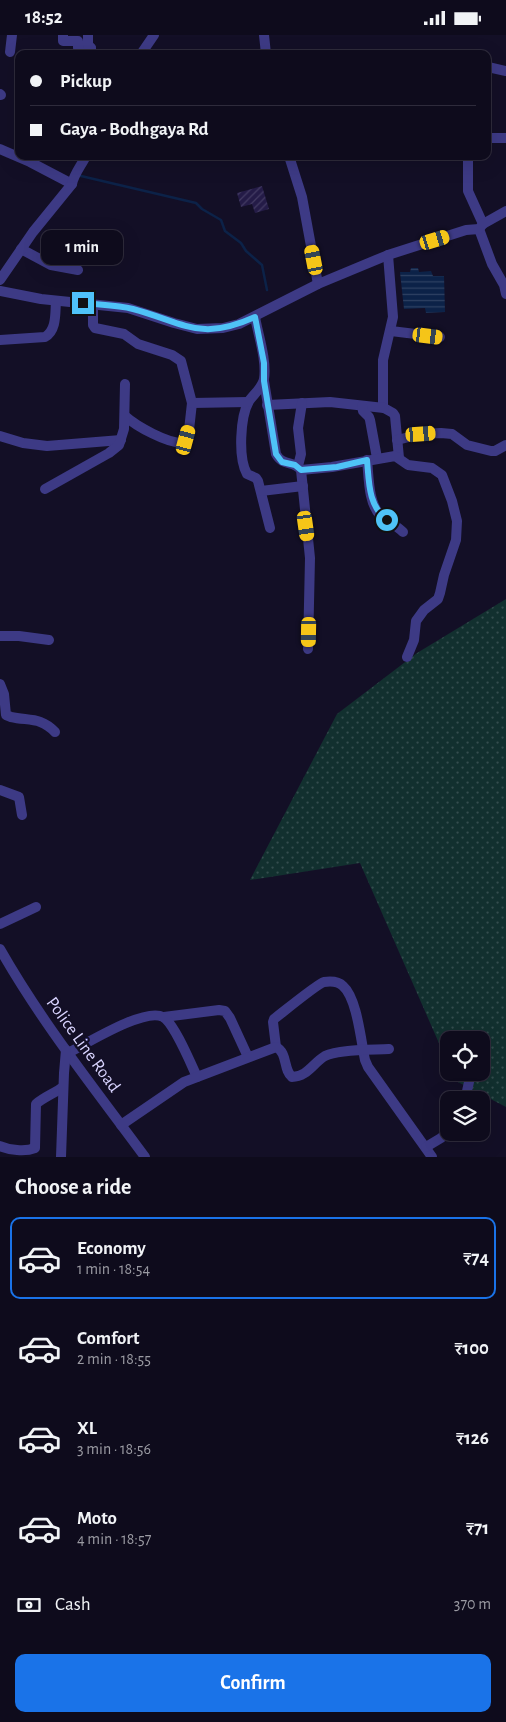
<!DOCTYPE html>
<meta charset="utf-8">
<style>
body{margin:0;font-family:"Alegreya Sans",sans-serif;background:#1c1929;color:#f1f3f6;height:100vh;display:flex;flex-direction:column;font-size:19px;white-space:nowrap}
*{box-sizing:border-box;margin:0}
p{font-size:16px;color:#9b9ba3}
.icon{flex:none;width:28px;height:28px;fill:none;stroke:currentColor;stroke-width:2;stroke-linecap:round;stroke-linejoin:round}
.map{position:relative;height:1122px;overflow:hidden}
.side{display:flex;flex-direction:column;background:#0e0b1c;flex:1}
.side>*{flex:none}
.hud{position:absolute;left:15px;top:15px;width:476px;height:110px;border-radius:10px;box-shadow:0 5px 20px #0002,0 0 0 1px #2e2b3b;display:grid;align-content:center;height:110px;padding:0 15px;background:#0e0b1c}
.fabs{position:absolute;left:440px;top:996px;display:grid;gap:10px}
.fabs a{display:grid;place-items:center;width:50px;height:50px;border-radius:10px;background:#0e0b1c;box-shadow:0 5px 20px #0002,0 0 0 1px #2e2b3b;font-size:25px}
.end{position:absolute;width:22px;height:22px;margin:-11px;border:6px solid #4fc3f7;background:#111;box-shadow:0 0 0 2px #111}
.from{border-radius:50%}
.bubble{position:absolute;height:35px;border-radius:10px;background:#0e0b1c;box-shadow:0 5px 20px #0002,0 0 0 1px #2e2b3b;font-size:16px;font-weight:700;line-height:35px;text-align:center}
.car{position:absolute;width:15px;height:30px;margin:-15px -8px;border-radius:6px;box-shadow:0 0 4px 1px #0007;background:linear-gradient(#f5c518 24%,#345 0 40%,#f5c518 0 76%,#345 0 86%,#f5c518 0)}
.hud b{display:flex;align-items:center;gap:18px;height:48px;font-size:19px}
.hud b+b{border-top:1px solid #2e2b3b}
.hud i{width:12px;height:12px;background:#f1f3f6}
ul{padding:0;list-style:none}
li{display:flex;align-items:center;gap:15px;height:82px;margin:0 10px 8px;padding:0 5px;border:2px solid transparent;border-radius:10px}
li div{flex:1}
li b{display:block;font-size:19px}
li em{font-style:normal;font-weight:700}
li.active{border-color:#1a73e8}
li>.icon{width:45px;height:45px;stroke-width:1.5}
h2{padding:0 15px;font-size:22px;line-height:60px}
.pay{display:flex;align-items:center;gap:12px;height:55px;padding:0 15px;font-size:19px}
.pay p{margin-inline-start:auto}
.primary-button{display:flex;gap:10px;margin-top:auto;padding:10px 15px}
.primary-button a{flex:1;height:58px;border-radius:10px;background:#1a73e8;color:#fff;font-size:20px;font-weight:700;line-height:58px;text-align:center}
.status{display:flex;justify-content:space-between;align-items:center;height:35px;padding:0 25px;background:#0e0b1c;direction:ltr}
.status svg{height:14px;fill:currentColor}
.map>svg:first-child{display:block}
.grass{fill:url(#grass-dots)}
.water{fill:url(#water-rules)}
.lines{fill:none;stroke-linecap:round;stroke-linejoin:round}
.stream{stroke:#0c2248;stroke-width:2.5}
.building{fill:url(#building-hatch)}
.minor{stroke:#3d3a85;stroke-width:10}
.route{stroke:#4fc3f7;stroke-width:6}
.labels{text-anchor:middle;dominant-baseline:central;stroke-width:5;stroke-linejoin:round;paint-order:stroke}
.street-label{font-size:18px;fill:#d9d4ff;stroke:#130f26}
</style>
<div class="status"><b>18:52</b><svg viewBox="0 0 49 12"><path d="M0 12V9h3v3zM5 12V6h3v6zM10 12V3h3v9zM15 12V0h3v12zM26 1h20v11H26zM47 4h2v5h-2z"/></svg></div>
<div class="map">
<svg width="506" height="1122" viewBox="0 0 506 1122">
<defs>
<pattern id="grass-dots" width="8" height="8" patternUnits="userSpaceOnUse" patternTransform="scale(1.25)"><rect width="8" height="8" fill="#12302f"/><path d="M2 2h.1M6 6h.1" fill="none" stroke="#344d4e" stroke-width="1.8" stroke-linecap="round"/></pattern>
<pattern id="water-rules" width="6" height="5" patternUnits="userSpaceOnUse" patternTransform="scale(1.25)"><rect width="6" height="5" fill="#0c2248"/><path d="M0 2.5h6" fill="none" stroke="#2f4163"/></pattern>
<pattern id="building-hatch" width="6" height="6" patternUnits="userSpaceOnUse" patternTransform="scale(1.25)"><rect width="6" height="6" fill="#241b47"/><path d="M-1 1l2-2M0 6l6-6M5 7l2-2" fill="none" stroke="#433b63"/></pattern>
</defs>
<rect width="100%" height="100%" fill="#130f26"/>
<path class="grass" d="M506 564V1072L456 1046 452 1038H481V1005H449V1031L360 828 250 845 337 679 417 618Z"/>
<path class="water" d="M411 233H418L419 237 431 236 433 241H444L445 277 426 278 425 273 404 274 400 237H410Z"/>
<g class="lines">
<path class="stream" d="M81 141 196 168 202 174 221 185 225 196 241 208 246 216 262 230 267 255"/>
</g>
<path class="building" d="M262 151 269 174 255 178 252 169 241 172 237 158Z"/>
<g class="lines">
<g class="minor">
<path d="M63 0V6H78V13H91"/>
<path d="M88 0V10L91 13V18"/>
<path d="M264 0 266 19"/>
<path d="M10 17 12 0"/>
<path d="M141 19 154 0"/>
<path d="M488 32 506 36"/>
<path d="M0 59 1 60"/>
<path d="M488 103H506"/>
<path d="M0 114 30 127 72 149"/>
<path d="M289 121 302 162 318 249"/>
<path d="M468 121V156L483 189"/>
<path d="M479 194 492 229 504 250 506 259"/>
<path d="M21 214 51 230 78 235"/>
<path d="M388 220 393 282 383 325V370L384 373 393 378 395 381 399 423"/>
<path d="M0 245 33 197 72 149C74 139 81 131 86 121"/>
<path d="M0 256 41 264 128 273 174 288 197 294 223 293 239 289 318 249 388 220 466 195 479 194 483 189 506 176"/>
<path d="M93 269V290L95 293 124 299 138 309 172 320 181 326 192 368 189 395 184 408C168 409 136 391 125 381"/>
<path d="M255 282C258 299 267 326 264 344 262 353 254 359 249 366 240 382 238 423 247 439L256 443 258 446 270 493"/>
<path d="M391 296 440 302"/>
<path d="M0 305 45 302C57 295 55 278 56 266"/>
<path d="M264 346 276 419C283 432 294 425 301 435L310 523 308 614"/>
<path d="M192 368 248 367"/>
<path d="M267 370 330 367 384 373"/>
<path d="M362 371 363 376 369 382 370 385 377 423"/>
<path d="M0 401 23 408 47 411 121 405"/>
<path d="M397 405 421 399 441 398 452 399 467 410 491 416H495L506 410"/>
<path d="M367 425C369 442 368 467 380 480 387 486 396 490 403 497"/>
<path d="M298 431 301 419 298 393 302 368"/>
<path d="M301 435 332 432 395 421 408 430 432 433 442 440 452 466 457 486 456 505 444 540 440 558 438 564 424 575 416 586 414 605 407 622"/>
<path d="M45 454 109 418 119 410 124 394 125 349"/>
<path d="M261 456 303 451"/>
<path d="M0 601H19L49 605"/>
<path d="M0 649 4 659 6 680 11 682C29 686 41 682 55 697"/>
<path d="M0 755 19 762 22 780"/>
<path d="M0 889 36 872"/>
<path d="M0 914C42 988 95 1054 145 1122"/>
<path d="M164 982 219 975 225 976 230 983 248 1022"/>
<path d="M276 1012 273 987 274 984C282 978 317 949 324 947 331 946 338 946 343 951 357 963 361 1006 365 1025L368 1032 432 1122"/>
<path d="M68 1018C86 1009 145 972 163 982 174 988 191 1029 197 1042"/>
<path d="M465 1065 471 1038"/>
<path d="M121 1090 184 1047 276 1012C288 1018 283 1035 292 1042 307 1042 313 1028 325 1021 339 1014 372 1015 389 1014"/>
<path d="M0 1111C9 1115 25 1117 35 1113L36 1069C44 1062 55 1058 63 1052"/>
<path d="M426 1112 441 1103 449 1096"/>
<path d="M61 1122 64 1038 66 1015"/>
</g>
</g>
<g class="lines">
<path class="route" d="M83 268C100 270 117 270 133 274 185 288 200 307 255 282L264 328V346L276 419 282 427 295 430 301 435 337 432 367 425C369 446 368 471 387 485"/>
</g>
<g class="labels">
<g class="street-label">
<text transform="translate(83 1010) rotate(54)">Police Line Road</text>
</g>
</g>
</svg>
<div class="fabs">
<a><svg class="icon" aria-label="locate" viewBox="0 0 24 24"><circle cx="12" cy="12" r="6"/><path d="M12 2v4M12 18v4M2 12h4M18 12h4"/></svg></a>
<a><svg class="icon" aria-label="layers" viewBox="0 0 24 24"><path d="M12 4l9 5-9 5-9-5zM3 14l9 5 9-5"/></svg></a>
</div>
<i class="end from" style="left:387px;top:485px"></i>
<i class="end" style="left:83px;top:268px"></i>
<div class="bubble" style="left:41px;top:195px;width:82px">1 min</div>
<i class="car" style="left:435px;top:205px;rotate:73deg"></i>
<i class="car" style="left:314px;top:225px;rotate:349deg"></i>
<i class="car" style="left:428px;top:301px;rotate:97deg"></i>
<i class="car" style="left:421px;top:399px;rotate:86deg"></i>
<i class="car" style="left:186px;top:405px;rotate:15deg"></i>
<i class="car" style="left:306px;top:491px;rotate:172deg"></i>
<i class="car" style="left:309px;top:597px;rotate:181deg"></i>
<div class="hud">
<b><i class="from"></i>Pickup</b>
<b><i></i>Gaya - Bodhgaya Rd</b>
</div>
</div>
<section class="side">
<h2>Choose a ride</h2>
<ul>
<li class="active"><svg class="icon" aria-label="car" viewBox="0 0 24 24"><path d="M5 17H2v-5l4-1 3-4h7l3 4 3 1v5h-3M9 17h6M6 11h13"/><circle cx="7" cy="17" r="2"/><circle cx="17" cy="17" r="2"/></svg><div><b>Economy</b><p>1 min · 18:54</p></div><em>₹74</em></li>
<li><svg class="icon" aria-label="car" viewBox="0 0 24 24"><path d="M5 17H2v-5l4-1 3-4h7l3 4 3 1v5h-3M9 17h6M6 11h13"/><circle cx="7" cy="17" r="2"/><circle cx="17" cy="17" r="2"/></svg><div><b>Comfort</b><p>2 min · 18:55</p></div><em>₹100</em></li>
<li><svg class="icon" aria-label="car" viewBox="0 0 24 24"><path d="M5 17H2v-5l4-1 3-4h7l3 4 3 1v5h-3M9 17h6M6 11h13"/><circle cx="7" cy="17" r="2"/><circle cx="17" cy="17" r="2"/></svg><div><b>XL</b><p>3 min · 18:56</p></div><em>₹126</em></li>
<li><svg class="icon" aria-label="car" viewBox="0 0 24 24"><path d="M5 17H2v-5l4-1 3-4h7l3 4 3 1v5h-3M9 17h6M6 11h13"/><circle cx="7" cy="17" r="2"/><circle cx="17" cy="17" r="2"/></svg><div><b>Moto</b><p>4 min · 18:57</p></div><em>₹71</em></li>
</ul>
<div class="pay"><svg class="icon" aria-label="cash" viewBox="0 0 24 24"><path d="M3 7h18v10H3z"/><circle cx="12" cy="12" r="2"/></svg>Cash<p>370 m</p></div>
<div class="primary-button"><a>Confirm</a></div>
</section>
